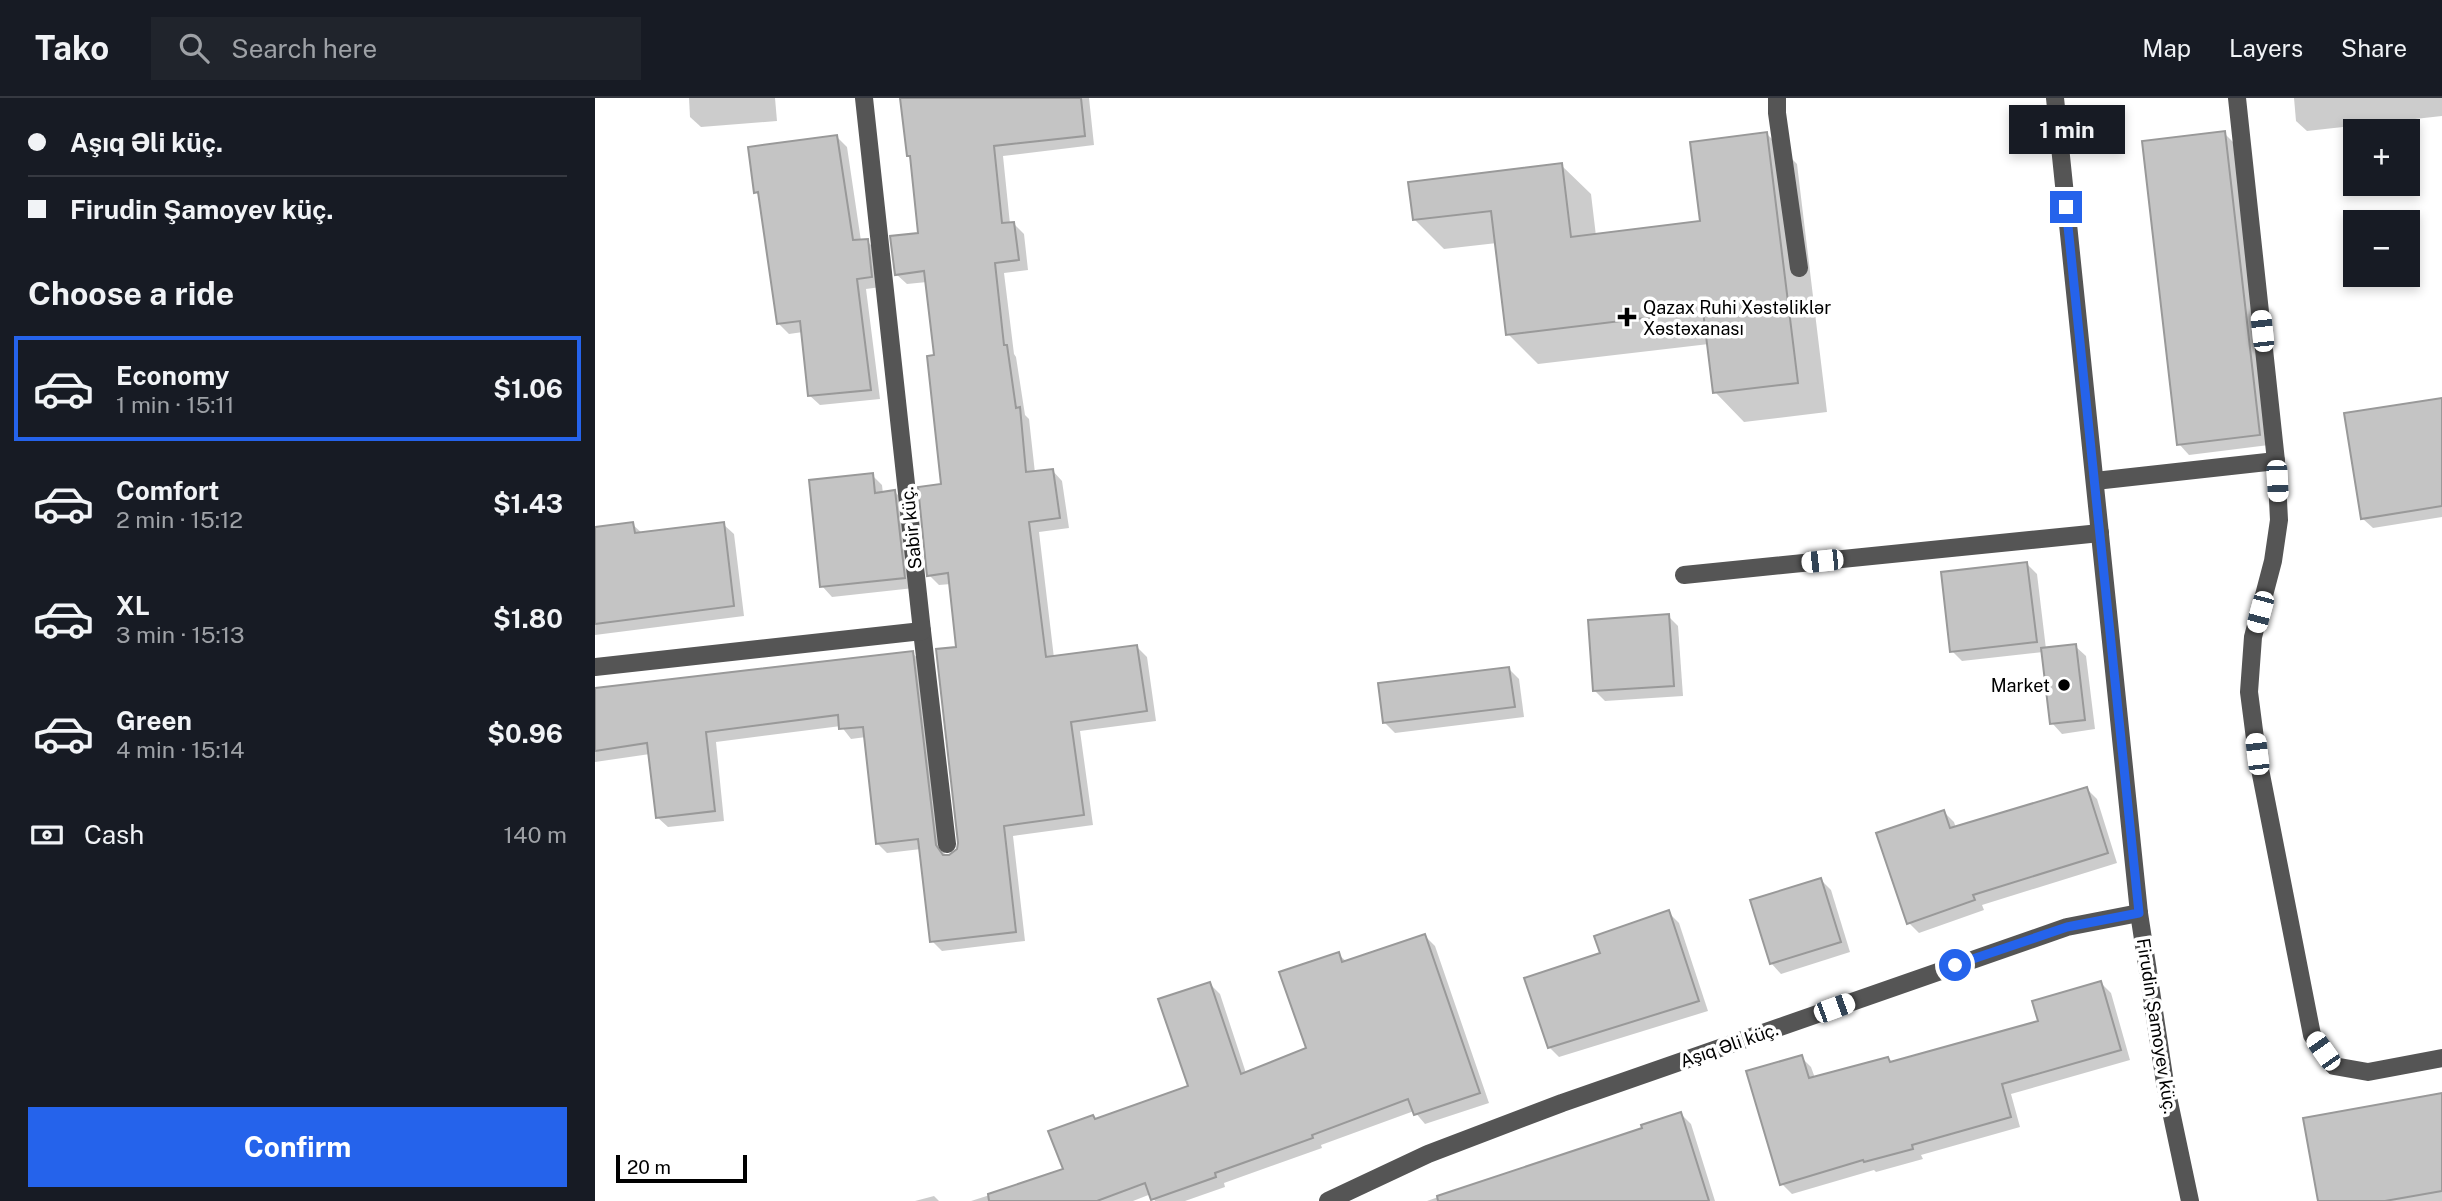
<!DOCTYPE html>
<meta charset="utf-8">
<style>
body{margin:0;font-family:"Public Sans",sans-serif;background:#20242c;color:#f1f3f6;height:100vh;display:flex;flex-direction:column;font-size:26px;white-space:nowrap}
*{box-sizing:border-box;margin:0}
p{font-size:23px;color:#9ea1a6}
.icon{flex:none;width:38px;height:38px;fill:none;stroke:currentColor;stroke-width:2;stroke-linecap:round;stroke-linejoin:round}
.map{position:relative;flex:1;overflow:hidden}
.drawer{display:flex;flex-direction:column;background:#171b24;width:595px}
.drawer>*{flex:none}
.top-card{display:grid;align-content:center;height:154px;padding:0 28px;background:#171b24}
.fabs{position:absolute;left:1748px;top:21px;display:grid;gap:14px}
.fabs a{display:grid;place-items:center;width:77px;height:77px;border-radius:0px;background:#171b24;box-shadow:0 4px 10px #0003;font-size:35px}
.scale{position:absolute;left:21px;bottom:18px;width:131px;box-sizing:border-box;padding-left:7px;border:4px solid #000;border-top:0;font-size:19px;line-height:24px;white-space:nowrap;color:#000;-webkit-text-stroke:5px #fff;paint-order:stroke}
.end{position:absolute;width:32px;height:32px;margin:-16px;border:9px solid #2563eb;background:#fff;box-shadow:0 0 0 4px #fff}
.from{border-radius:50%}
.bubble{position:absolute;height:49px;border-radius:0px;background:#171b24;box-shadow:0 4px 10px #0003;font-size:23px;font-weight:700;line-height:49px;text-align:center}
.car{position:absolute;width:21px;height:42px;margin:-21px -10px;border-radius:9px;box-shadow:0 0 5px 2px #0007;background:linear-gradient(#fff 24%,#345 0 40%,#fff 0 76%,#345 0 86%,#fff 0)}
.top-card b{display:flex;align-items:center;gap:24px;height:66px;font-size:26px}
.top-card b+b{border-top:2px solid #363941}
.top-card i{width:18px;height:18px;background:#f1f3f6}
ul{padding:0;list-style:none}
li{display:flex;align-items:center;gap:21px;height:105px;margin:0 14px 10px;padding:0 14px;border:4px solid transparent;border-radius:0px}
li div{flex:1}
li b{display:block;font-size:26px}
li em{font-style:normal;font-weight:700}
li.selected{border-color:#2563eb}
li>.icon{width:63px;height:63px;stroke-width:1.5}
h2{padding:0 28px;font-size:32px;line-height:84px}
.pay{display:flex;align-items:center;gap:18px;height:77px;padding:0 28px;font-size:26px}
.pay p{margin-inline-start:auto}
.primary-button{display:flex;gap:14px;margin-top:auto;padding:14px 28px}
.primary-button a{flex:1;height:80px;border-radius:0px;background:#2563eb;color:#fff;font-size:28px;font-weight:700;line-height:80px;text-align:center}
header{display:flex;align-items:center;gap:42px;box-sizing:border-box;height:98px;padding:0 35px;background:#171b24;border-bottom:2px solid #363941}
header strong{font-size:33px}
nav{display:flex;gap:38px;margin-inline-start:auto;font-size:24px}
.search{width:490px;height:63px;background:#20242c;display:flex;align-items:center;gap:18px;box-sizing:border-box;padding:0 24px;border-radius:0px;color:#9ea1a6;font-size:26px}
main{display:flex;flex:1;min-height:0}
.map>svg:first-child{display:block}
.shadow{fill:#0003}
.building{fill:#c4c4c4;stroke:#999;stroke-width:2}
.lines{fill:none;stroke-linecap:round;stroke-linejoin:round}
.minor{stroke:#555;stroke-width:18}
.route{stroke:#2563eb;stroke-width:9}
.poi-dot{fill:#000;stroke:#fff;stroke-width:2.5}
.labels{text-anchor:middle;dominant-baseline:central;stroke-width:7;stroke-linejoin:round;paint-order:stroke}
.poi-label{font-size:18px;fill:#000;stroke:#fff;text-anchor:start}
.street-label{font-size:18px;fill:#000;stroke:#fff}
</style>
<header>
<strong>Tako</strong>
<div class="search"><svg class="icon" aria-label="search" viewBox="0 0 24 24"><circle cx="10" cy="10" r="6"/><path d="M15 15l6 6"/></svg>Search here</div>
<nav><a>Map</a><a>Layers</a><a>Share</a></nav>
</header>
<main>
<section class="drawer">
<div class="top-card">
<b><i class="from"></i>Aşıq Əli küç.</b>
<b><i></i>Firudin Şamoyev küç.</b>
</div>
<h2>Choose a ride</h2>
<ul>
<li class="selected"><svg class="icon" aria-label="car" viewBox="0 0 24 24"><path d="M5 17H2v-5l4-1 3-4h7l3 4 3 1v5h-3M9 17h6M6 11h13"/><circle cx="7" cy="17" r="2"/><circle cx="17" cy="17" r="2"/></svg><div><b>Economy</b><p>1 min · 15:11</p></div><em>$1.06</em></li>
<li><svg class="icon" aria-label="car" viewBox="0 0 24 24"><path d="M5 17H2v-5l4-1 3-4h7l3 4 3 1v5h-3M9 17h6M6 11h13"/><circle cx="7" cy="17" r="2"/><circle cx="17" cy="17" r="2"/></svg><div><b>Comfort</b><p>2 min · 15:12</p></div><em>$1.43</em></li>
<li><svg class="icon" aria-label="car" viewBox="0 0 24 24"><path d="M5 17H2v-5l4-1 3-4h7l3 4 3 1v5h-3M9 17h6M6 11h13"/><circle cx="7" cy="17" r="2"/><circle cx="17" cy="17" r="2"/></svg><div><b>XL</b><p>3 min · 15:13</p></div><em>$1.80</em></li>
<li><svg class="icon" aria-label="car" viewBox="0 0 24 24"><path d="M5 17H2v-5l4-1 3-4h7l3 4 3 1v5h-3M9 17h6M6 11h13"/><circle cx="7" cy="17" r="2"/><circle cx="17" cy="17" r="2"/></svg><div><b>Green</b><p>4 min · 15:14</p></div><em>$0.96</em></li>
</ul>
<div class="pay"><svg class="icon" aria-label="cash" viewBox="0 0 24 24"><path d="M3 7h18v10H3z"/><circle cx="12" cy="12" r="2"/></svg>Cash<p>140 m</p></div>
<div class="primary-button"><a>Confirm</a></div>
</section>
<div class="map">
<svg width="1847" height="1103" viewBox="0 0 1847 1103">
<rect width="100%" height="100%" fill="#fff"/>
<g class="shadow">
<path d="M94 0H180L182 23 106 29 95 19Z"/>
<path d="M307 0H494L499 47 408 58 415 126H419L429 136 433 172 409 175 419 256 421 259 430 317 434 321 440 375 457 372 467 383 474 430 444 434 459 560 542 549 552 559 561 623 485 633 498 727 418 738 430 843 347 853 337 843 326 751 292 755 282 745 271 639 256 641 246 628 121 644 129 723 73 729 62 719 55 656 0 664V591L317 555 328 565 350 759H354L364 752 363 551 356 486 344 487 334 477 348 387 341 259 332 184 312 186 301 176 325 136 317 61 314 57Z"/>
<path d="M1699 0H1847V18L1712 33 1701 23Z"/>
<path d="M1629 35 1639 45 1674 347 1594 357 1584 346Z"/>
<path d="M1172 36 1202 66 1232 314 1149 324 1120 294 1114 246 943 266 913 236 902 145 849 151 819 121 966 67 996 96 1001 138 1107 124Z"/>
<path d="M242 39 252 49 266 143H272L282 153 286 189 271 191 285 301 225 307 214 297 208 234 194 236 184 226 165 98 161 94Z"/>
<path d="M1847 302V419L1778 430 1767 420Z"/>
<path d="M277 377 287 387 288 396 300 394 310 404 319 490 237 499 227 488Z"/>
<path d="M37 426 48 436 128 426 139 436 149 518 0 537V431Z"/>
<path d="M1432 466 1442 476 1451 551 1480 548 1491 558 1500 631 1467 636 1457 625 1448 554 1367 563 1357 553Z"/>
<path d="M1073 518 1083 528 1088 598 1010 603 1000 593Z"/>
<path d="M913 570 924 581 929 619 800 635 790 625Z"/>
<path d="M1492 691 1502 701 1522 765 1387 807 1389 812 1324 835 1314 825 1349 714 1359 724 1361 730Z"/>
<path d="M1226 782 1236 792 1255 854 1186 876 1176 865Z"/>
<path d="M1074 815 1084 825 1113 913 964 959 954 949 1007 856Z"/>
<path d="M830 838 840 848 894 1005 830 1026 819 1013 726 1047 727 1050 629 1085 630 1089 590 1103H560L556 1096 538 1103H376L470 1073 501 1022 595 989 615 886 625 896 651 975 713 951 743 856 752 864Z"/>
<path d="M1506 885 1516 895 1535 962 1416 996 1425 1029 1326 1057 1328 1061 1281 1074 1279 1072 1197 1096 1187 1086 1206 959 1216 969 1220 980 1293 961 1297 965 1445 924Z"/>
<path d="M1847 997V1103H1725Z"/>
<path d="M1086 1016 1096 1026 1120 1103H832L934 1067 1049 1031Z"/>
<path d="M339 1098 344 1103H320Z"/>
</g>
<g class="building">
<path d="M305 0H486L490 38 399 48 407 125 419 124 424 162 400 165 409 247H412L421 310 425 309 431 374 458 371 465 420 434 424 451 559 542 547 552 613 476 624 489 717 409 728 421 834 335 844 323 741 281 746 268 629 244 631 243 617 111 634 120 713 61 720 52 645 0 653V590L318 553 341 747 348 757H354L362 751 363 745 341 551 361 549 353 475 332 478 323 389 346 386 332 258 339 257 329 173 300 177 295 138 323 135 315 58H312Z"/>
<path d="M1630 33 1665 337 1582 347 1547 43Z"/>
<path d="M1172 34 1203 285 1118 295 1108 213 911 237 896 113 818 122 813 84 967 65 976 139 1105 123 1095 44Z"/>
<path d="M242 37 258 142 273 141 277 179 262 181 276 292 213 298 205 223 182 226 163 94 159 95 153 49Z"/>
<path d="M1847 300V408L1766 421 1749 315Z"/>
<path d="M278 375 280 395 300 392 310 480 225 489 214 382Z"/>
<path d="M38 424 40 435 129 424 139 508 0 526V429Z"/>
<path d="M1432 464 1442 544 1355 554 1346 474Z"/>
<path d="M1074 516 1079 588 998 593 993 522Z"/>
<path d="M1481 546 1490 622 1455 626 1446 550Z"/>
<path d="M914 569 920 609 788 625 783 585Z"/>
<path d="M1492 689 1513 755 1378 797 1380 802 1312 826 1281 735 1349 712 1355 730Z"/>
<path d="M1226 780 1246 844 1175 866 1155 802Z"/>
<path d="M1074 812 1104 903 953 950 929 880 1005 855 999 838Z"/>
<path d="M830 836 885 995 819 1017 813 1001 717 1037 718 1040 620 1075 621 1079 556 1102 550 1085 502 1103H394L393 1096 468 1071 453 1033 498 1017 500 1021 593 988 563 901 615 884 646 976 711 950 684 874 744 854 747 864Z"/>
<path d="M1506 883 1526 952 1407 986 1416 1019 1317 1047 1318 1051 1269 1064 1268 1062 1185 1087 1151 973 1207 957 1214 980 1293 959 1295 964 1443 923 1437 903Z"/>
<path d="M1847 995V1093L1790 1103H1723L1708 1020Z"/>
<path d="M1086 1014 1114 1103H843L842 1098 1047 1030 1046 1027Z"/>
</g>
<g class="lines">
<g class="minor">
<path d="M1182 0V15L1204 170"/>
<path d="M1460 0 1544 815 1570 985 1595 1103"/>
<path d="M1642 0 1681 363 1684 422 1678 463 1658 539 1654 594 1662 656 1717 937 1739 968 1773 974 1847 960"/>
<path d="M1500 383 1681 363"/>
<path d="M1089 477 1505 435"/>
<path d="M327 533 352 746"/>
<path d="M0 569 327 533 269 0"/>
<path d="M733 1103 833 1056 967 1005 1472 829 1544 815"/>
</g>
</g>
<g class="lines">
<path class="route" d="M1360 867 1472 829 1544 815 1471 109"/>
</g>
<g class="poi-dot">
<path d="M1028.5 208.5h7v7h7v7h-7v7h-7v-7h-7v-7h7z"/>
<circle cx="1469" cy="587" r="7"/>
</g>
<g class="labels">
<g class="poi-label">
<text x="1048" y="209">Qazax Ruhi Xəstəliklər<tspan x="1048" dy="21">Xəstəxanası</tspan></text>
<text x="1455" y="587" text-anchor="end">Market</text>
</g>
<g class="street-label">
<text transform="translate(316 430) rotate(-96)">Sabir küç.</text>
<text transform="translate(1562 928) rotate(81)">Firudin Şamoyev küç.</text>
<text transform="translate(1134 947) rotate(-19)">Aşıq Əli küç.</text>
</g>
</g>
</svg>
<div class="fabs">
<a>+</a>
<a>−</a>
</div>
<div class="scale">20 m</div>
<i class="end from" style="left:1360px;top:867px"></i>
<i class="end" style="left:1471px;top:109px"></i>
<div class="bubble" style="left:1414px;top:7px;width:116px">1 min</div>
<i class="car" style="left:1667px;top:233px;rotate:354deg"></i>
<i class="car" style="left:1682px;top:383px;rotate:177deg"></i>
<i class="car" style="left:1227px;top:463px;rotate:264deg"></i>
<i class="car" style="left:1665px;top:514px;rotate:195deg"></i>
<i class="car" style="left:1662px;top:656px;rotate:353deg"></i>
<i class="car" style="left:1239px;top:910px;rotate:70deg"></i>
<i class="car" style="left:1728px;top:953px;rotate:325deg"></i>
</div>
</main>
